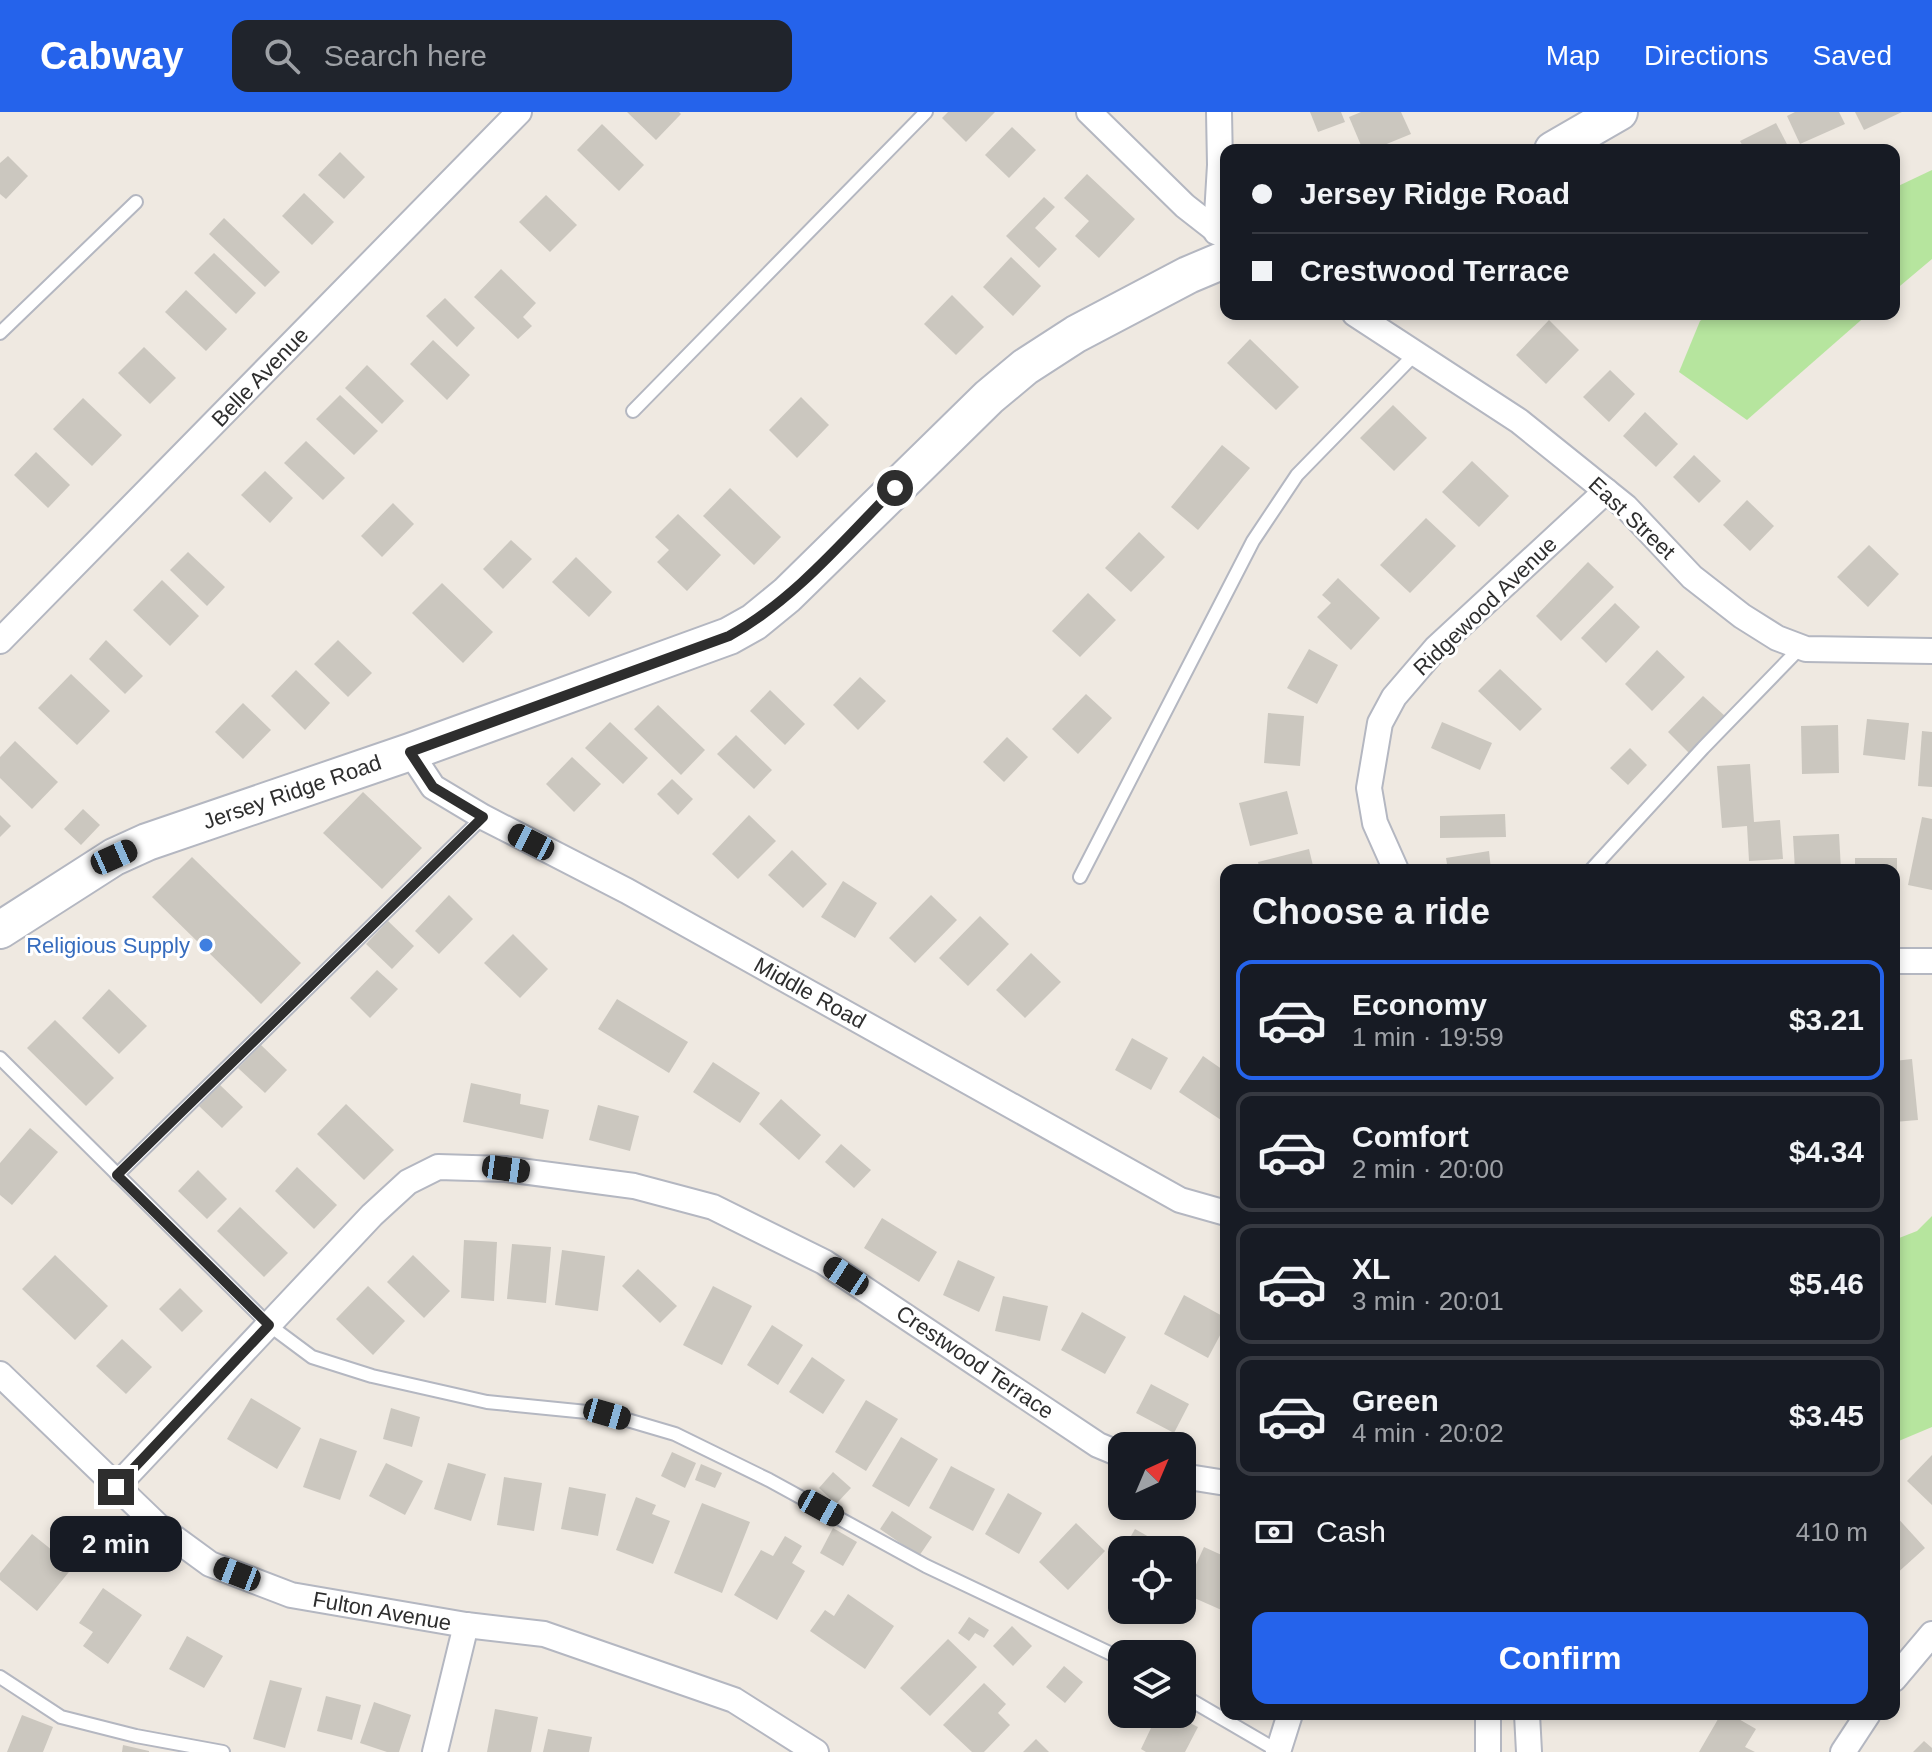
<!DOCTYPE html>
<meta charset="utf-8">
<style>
body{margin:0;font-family:Helvetica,sans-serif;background:#20242c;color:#f1f3f6;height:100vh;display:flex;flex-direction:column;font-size:30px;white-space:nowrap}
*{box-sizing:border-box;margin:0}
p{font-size:26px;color:#9ea1a6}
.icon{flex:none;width:44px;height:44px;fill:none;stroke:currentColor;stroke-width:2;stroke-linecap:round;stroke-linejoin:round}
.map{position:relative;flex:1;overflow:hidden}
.details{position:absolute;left:1220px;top:752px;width:680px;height:856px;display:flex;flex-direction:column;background:#171b24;border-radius:16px;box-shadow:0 4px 12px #0003}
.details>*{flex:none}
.hud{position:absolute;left:1220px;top:32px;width:680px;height:176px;border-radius:16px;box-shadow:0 4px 12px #0003;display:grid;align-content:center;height:176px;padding:0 32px;background:#171b24}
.needle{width:52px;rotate:44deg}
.fabs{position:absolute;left:1108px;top:1320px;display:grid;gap:16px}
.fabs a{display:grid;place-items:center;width:88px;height:88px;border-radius:16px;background:#171b24;box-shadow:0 4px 12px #0003;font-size:40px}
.end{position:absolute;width:36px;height:36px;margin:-18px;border:10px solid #2e2e2e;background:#fff;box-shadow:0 0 0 4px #fff}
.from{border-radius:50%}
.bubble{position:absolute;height:56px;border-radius:16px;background:#171b24;box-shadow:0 4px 12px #0003;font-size:26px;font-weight:700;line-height:56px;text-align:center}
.car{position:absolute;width:24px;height:48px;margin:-24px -12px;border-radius:10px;box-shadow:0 0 6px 2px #0007;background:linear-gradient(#222 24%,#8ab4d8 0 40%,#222 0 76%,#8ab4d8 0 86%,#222 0)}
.hud b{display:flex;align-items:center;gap:28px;height:76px;font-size:30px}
.hud b+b{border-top:2px solid #363941}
.hud i{width:20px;height:20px;background:#f1f3f6}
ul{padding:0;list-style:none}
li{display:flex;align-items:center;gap:24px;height:120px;margin:0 16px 12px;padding:0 16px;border:4px solid #363941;border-radius:16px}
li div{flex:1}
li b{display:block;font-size:30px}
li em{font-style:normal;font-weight:700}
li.active{border-color:#2563eb}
li>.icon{width:72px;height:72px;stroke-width:1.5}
h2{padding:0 32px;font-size:36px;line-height:96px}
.pay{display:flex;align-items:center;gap:20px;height:88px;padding:0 32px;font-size:30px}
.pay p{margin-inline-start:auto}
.button{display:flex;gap:16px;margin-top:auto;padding:16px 32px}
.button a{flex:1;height:92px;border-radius:16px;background:#2563eb;color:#fff;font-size:32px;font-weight:700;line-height:92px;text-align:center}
header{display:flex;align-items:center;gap:48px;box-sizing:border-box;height:112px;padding:0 40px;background:#2563eb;color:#fff}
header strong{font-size:38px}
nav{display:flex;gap:44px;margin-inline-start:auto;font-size:28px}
.search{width:560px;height:72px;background:#20242c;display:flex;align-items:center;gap:20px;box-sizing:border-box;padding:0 28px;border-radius:16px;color:#9ea1a6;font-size:30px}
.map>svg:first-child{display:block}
.green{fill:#b6e59e}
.building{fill:#cbc7bf}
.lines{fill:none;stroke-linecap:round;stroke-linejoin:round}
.lane-casing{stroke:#b4b7c1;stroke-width:16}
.street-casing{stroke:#b4b7c1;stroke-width:28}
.secondary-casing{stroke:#b4b7c1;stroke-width:40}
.lane{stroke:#fff;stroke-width:12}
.street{stroke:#fff;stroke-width:24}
.secondary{stroke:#fff;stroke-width:36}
.route{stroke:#2e2e2e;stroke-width:10}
.shop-dot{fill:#3f7fe0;stroke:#fff;stroke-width:3}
.labels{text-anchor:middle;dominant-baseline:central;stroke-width:6;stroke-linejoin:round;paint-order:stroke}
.street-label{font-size:22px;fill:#2e2e2e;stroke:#fff}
.shop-label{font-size:22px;fill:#366cbe;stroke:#fff;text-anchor:end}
</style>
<header>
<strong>Cabway</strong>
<div class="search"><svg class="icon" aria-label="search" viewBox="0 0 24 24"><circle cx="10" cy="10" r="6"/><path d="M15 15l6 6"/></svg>Search here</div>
<nav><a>Map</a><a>Directions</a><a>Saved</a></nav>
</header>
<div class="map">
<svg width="1932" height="1640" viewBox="0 0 1932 1640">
<rect width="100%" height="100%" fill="#efe9e1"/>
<g class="green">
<path d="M1932 58V147L1894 179V76Z"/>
<path d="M1710 202H1868L1747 308 1679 260 1700 209Z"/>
<path d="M1932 1104V1315L1894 1331V1128L1917 1119Z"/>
</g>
<g class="building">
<path d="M627 0H679L681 2 656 28Z"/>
<path d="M948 0H995L966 30 942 6Z"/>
<path d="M1310 0H1341L1345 10 1318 20Z"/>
<path d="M1361 0H1401L1411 22 1372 38H1363L1349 5Z"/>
<path d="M1795 0H1839L1845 12 1800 32 1787 4Z"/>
<path d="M1855 0H1902L1864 18Z"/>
<path d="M1776 11 1790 38H1745L1740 29Z"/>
<path d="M602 12 644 53 619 79 577 38Z"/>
<path d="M1012 15 1036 38 1009 66 985 43Z"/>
<path d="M340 40 365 65 344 87 318 63Z"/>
<path d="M8 44 28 64 6 87 0 82V51Z"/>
<path d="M1087 62 1135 107 1099 146 1075 124 1089 109 1064 86Z"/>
<path d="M304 81 334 110 312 133 282 104Z"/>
<path d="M546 83 577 113 550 140 519 110Z"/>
<path d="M1044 85 1055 95 1035 116 1057 137 1039 156 1006 124Z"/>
<path d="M224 106 280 160 265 175 209 122Z"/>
<path d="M214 141 256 181 236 202 194 161Z"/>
<path d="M1011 145 1041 174 1013 204 983 175Z"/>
<path d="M501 157 536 191 523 205 532 214 518 227 474 185Z"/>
<path d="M186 178 227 217 206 239 165 200Z"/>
<path d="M952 183 984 215 956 243 924 212Z"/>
<path d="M445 186 475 216 457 235 426 204Z"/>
<path d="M1549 208 1579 238 1546 272 1516 243Z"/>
<path d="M1250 227 1299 275 1276 298 1227 251Z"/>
<path d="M433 228 470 263 447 288 410 252Z"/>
<path d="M144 235 176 266 150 292 118 261Z"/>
<path d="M367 253 404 289 382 312 345 276Z"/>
<path d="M1610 258 1635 282 1609 310 1583 285Z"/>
<path d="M340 283 378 319 354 343 316 307Z"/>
<path d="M801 285 829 313 797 346 769 318Z"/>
<path d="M83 286 122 323 92 354 53 317Z"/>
<path d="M1393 293 1427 326 1394 359 1360 326Z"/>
<path d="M1645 300 1678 332 1656 355 1623 324Z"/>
<path d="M306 329 345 366 323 388 284 351Z"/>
<path d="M1222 333 1250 356 1198 418 1171 395Z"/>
<path d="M36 340 70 373 48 396 14 363Z"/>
<path d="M1694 343 1721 369 1699 391 1673 365Z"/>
<path d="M1472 349 1509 384 1479 415 1442 380Z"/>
<path d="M265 359 293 386 270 411 241 383Z"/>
<path d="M730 376 781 425 754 453 703 404Z"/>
<path d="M1747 388 1774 414 1750 439 1723 413Z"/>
<path d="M393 391 414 412 382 445 361 424Z"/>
<path d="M678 402 721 443 687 479 657 450 669 438 655 425Z"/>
<path d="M1426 406 1456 434 1410 481 1380 453Z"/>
<path d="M1139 420 1165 445 1131 480 1105 456Z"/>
<path d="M511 428 532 447 503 477 483 457Z"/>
<path d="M1869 433 1899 462 1868 495 1837 465Z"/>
<path d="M188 440 225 475 207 494 170 458Z"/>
<path d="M576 445 612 480 589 505 552 470Z"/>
<path d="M1588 450 1614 475 1561 529 1536 504Z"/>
<path d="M1338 466 1380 506 1351 538 1317 505 1331 491 1322 483Z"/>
<path d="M162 468 199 504 170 534 133 498Z"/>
<path d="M442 471 493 520 463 551 412 501Z"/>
<path d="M1088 481 1116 508 1080 545 1052 519Z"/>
<path d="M1615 491 1640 515 1606 551 1581 526Z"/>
<path d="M106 528 143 564 125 582 89 547Z"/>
<path d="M338 528 372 561 348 585 314 552Z"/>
<path d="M1309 537 1338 553 1317 592 1287 576Z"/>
<path d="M1657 538 1685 565 1652 599 1625 572Z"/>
<path d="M1500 557 1542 597 1520 619 1478 579Z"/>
<path d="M296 558 330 591 305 618 271 584Z"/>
<path d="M71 562 110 599 77 633 38 596Z"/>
<path d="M860 565 886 589 858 618 833 593Z"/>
<path d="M770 578 805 612 785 633 750 599Z"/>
<path d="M1086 582 1112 606 1078 642 1052 617Z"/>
<path d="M1703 584 1726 605 1690 642 1668 620Z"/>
<path d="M243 591 271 618 243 647 215 620Z"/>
<path d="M658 593 705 638 681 663 634 617Z"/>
<path d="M1268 601 1304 604 1300 654 1264 651Z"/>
<path d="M1867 607 1909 611 1905 648 1863 643Z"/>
<path d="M610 610 648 646 623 672 585 636Z"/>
<path d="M1442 610 1492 631 1480 658 1431 636Z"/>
<path d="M1838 613 1839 661 1802 662 1801 614Z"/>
<path d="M1922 619 1932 620V675L1918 674Z"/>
<path d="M736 623 772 658 754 677 717 642Z"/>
<path d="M1007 625 1028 645 1004 670 983 650Z"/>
<path d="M15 629 58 670 32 697 0 666V645Z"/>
<path d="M1630 636 1647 653 1628 673 1610 656Z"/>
<path d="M572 645 601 672 574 700 546 672Z"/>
<path d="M1750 652 1754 710 1780 708 1783 747 1749 749 1747 714 1722 716 1717 654Z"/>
<path d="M672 667 693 687 678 703 657 682Z"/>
<path d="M1287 679 1298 722 1250 734 1239 691Z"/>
<path d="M363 680 422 736 382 777 323 721Z"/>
<path d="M83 697 100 713 81 733 64 717Z"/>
<path d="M1505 702 1506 725 1440 726V704Z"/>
<path d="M0 703 11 714 0 725Z"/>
<path d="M749 703 776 729 738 767 712 742Z"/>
<path d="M1922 705 1932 707V778L1908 773Z"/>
<path d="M1839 722 1841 758H1795L1793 724Z"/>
<path d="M1309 737 1314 758H1260L1258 750Z"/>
<path d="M792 738 827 772 803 796 768 763Z"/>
<path d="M1489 739 1491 758H1448L1446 746Z"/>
<path d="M192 745 301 851 261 892 152 785Z"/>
<path d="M1855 746H1897V775H1894V758H1855Z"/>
<path d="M843 769 877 791 855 826 821 805Z"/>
<path d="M449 783 473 807 439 842 415 819Z"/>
<path d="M931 783 957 808 915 851 889 826Z"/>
<path d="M980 804 1009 832 968 874 939 846Z"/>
<path d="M388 809 414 834 392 857 366 832Z"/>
<path d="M513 822 548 857 520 886 484 851Z"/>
<path d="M1031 841 1061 870 1025 906 996 878Z"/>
<path d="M377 858 398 877 370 906 350 886Z"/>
<path d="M109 877 147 914 119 942 82 906Z"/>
<path d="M617 887 688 930 669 961 598 917Z"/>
<path d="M55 908 114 966 86 994 27 936Z"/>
<path d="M1132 926 1168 946 1151 978 1115 958Z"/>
<path d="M261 933 287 958 265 981 238 956Z"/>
<path d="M1203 944 1226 960V1000L1221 1008 1179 980Z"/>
<path d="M1912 947 1918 1008 1894 1010V949Z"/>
<path d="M713 950 760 981 740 1011 693 980Z"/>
<path d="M471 971 521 982 520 992 549 998 543 1027 463 1010Z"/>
<path d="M220 973 243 995 222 1016 199 994Z"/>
<path d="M781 987 821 1023 799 1048 759 1012Z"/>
<path d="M346 992 394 1038 364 1068 317 1022Z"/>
<path d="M598 993 639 1004 630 1039 589 1028Z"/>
<path d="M30 1016 58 1040 12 1093 0 1083V1051Z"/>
<path d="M841 1032 871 1058 854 1076 825 1050Z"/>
<path d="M297 1055 337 1093 314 1117 275 1079Z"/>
<path d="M198 1058 227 1087 207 1107 178 1079Z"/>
<path d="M240 1095 288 1141 264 1165 217 1119Z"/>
<path d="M882 1106 937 1140 919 1170 864 1136Z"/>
<path d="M464 1128 497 1130 494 1189 461 1186Z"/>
<path d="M512 1132 551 1135 546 1191 507 1187Z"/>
<path d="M562 1138 605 1144 598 1199 555 1193Z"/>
<path d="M55 1143 108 1194 75 1228 22 1177Z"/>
<path d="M413 1143 450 1179 424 1206 387 1170Z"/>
<path d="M958 1148 995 1165 979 1200 943 1183Z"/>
<path d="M638 1157 677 1194 660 1211 622 1174Z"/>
<path d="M368 1174 405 1209 373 1243 336 1207Z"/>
<path d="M713 1174 752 1194 722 1253 683 1233Z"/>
<path d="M180 1176 203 1199 182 1220 159 1197Z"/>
<path d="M1184 1183 1226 1206V1212L1208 1246 1164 1222Z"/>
<path d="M1003 1184 1048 1194 1040 1229 995 1219Z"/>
<path d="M1082 1200 1126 1225 1105 1262 1061 1238Z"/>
<path d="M772 1213 803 1233 778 1273 747 1253Z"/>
<path d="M122 1227 152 1255 126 1282 96 1254Z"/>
<path d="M812 1245 845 1268 823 1302 789 1280Z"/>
<path d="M1151 1272 1189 1292 1174 1321 1136 1301Z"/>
<path d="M251 1286 301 1316 277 1357 227 1327Z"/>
<path d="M866 1288 898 1307 866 1359 835 1340Z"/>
<path d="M391 1296 420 1305 412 1335 383 1327Z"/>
<path d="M901 1325 938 1347 909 1395 872 1374Z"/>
<path d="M320 1326 357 1339 340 1388 303 1375Z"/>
<path d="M672 1340 696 1351 685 1376 661 1364Z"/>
<path d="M1932 1343V1393L1907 1369Z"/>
<path d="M386 1351 423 1369 405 1403 369 1384Z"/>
<path d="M448 1351 486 1362 471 1409 434 1397Z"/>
<path d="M701 1352 722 1361 715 1376 695 1368Z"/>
<path d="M951 1354 995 1377 973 1419 929 1396Z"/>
<path d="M833 1360 851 1376 836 1392 819 1376Z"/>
<path d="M504 1365 542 1371 534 1419 497 1413Z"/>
<path d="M569 1375 606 1382 598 1424 561 1417Z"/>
<path d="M1008 1381 1042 1401 1019 1442 985 1422Z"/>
<path d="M636 1385 656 1393 652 1402 670 1409 653 1452 616 1438Z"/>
<path d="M702 1391 750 1410 722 1481 674 1461Z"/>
<path d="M892 1399 932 1425 919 1444 880 1417Z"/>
<path d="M1894 1402 1925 1436 1894 1464Z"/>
<path d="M1076 1411 1105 1439 1068 1478 1039 1450Z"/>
<path d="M833 1416 857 1430 843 1454 820 1441Z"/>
<path d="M1135 1417 1172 1438H1123Z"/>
<path d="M32 1422 73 1455 37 1499 0 1468V1461Z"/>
<path d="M785 1424 802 1434 792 1451 805 1459 777 1508 734 1483 761 1438 773 1444Z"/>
<path d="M1204 1435 1226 1445V1500L1183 1481Z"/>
<path d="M1122 1439V1463L1111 1457Z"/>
<path d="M103 1476 142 1503 108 1552 83 1534 93 1520 79 1511Z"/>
<path d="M848 1482 894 1514 865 1557 810 1519 825 1498 834 1504Z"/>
<path d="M969 1505 989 1518 984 1526 975 1521 969 1529 958 1521Z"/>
<path d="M1012 1514 1032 1534 1013 1554 993 1534Z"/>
<path d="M187 1524 223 1544 204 1576 169 1557Z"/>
<path d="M948 1527 977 1555 930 1604 900 1576Z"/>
<path d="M1162 1529 1186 1542 1182 1549V1542H1155Z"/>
<path d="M1064 1554 1083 1570 1065 1591 1046 1575Z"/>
<path d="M270 1568 302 1576 285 1636 253 1627Z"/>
<path d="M984 1571 1006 1592 998 1601 1010 1613 984 1640H972L943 1613Z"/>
<path d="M326 1584 361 1593 352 1628 317 1619Z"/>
<path d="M374 1590 411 1603 399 1640H387L360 1631Z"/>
<path d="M495 1597 538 1605 531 1640H487Z"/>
<path d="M1145 1602H1172L1198 1615 1185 1640H1146L1141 1637 1151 1616 1141 1611Z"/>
<path d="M1721 1602H1730L1756 1617 1745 1635 1755 1640H1699Z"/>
<path d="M22 1603 53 1615 43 1640H7Z"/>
<path d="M548 1617 592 1625 589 1640H543Z"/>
<path d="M1036 1627 1049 1640H1023Z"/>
<path d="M1924 1629 1932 1636V1640H1913Z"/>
<path d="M123 1633 149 1639V1640H122Z"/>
</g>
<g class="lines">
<g class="lane-casing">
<g id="lane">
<path d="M0 221 136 90"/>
<path d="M633 299 926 0"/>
<path d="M1591 758 1703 636 1801 535"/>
<path d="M1080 765 1253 429 1297 363 1416 241"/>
<path d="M0 946 269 1213 312 1245 372 1264 487 1290 607 1302 675 1322 769 1368 926 1454 1122 1547"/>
<path d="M117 1063 483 705"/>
<path d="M0 1565 61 1605 136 1624 223 1640"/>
<path d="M1182 1583 1278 1639"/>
</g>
</g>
<g class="street-casing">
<g id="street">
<path d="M1089 0 1185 94 1226 126"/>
<path d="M1216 120 1220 53 1219 0"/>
<path d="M1355 202 1519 309 1626 395 1692 465 1742 504 1777 526 1806 537 1932 539"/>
<path d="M0 529 519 0"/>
<path d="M410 640 433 675 483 705 627 779 1180 1088 1226 1101"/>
<path d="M1396 758 1375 711 1369 676 1380 611 1394 585 1436 536 1606 379"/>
<path d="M1894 849H1932"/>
<path d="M0 1262 158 1414 210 1452 291 1483 466 1513 544 1522 734 1588 816 1640"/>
<path d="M1182 1364 1226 1371"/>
<path d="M116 1375 372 1103 408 1070 438 1055 506 1057 634 1074 713 1095 824 1150 1098 1333 1122 1343"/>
<path d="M1894 1567 1932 1522"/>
<path d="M1527 1602 1529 1640"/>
<path d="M435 1640 466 1513"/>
<path d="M1278 1640 1290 1602"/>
<path d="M1488 1640V1602"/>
<path d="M1843 1640 1868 1602"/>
</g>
</g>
<g class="secondary-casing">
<g id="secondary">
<path d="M1553 38 1619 0"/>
<path d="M0 818 114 745 147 730 410 640 729 524 754 510 787 483 989 285 1025 255 1076 222 1188 163 1226 147"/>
</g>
</g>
<use href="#lane" class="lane"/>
<use href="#street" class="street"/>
<use href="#secondary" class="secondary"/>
</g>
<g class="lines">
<path class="route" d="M116 1375 269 1213 117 1063 483 705 433 675 410 640 729 524C793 489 844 428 895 376"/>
</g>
<circle class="shop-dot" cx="206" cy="833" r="8"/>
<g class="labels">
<g class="street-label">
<text transform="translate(260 265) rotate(-46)">Belle Avenue</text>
<text transform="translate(1632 406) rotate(43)">East Street</text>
<text transform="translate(1485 494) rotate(-44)">Ridgewood Avenue</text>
<text transform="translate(292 680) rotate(-19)">Jersey Ridge Road</text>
<text transform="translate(810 881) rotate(29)">Middle Road</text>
<text transform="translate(975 1250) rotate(34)">Crestwood Terrace</text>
<text transform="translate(382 1499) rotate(10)">Fulton Avenue</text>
</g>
<g class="shop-label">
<text x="190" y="833">Religious Supply</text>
</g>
</g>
</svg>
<div class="fabs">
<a><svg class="needle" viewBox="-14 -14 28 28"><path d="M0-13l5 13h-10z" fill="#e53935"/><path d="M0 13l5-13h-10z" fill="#9ea1a6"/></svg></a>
<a><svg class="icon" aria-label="locate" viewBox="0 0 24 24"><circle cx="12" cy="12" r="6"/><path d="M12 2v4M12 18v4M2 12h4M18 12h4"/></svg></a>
<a><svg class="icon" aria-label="layers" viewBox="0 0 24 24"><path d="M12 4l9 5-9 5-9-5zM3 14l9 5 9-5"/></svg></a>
</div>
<i class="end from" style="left:895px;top:376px"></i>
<i class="end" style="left:116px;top:1375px"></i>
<div class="bubble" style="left:50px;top:1404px;width:132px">2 min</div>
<i class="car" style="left:531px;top:730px;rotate:297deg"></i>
<i class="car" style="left:114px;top:745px;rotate:66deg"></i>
<i class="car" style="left:506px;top:1057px;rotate:98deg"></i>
<i class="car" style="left:846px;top:1164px;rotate:303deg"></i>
<i class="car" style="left:607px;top:1302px;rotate:106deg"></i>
<i class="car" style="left:821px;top:1396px;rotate:119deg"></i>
<i class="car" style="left:237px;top:1462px;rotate:291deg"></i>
<div class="hud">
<b><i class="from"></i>Jersey Ridge Road</b>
<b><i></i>Crestwood Terrace</b>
</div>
<section class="details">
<h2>Choose a ride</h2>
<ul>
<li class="active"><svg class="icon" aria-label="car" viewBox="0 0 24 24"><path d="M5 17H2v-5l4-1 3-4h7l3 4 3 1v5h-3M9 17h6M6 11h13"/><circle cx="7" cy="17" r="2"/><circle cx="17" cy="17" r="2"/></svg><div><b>Economy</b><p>1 min · 19:59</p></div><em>$3.21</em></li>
<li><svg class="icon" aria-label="car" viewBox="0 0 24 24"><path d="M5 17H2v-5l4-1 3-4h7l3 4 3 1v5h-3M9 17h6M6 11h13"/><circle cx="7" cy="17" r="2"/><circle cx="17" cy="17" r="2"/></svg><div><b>Comfort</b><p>2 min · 20:00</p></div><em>$4.34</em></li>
<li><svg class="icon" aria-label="car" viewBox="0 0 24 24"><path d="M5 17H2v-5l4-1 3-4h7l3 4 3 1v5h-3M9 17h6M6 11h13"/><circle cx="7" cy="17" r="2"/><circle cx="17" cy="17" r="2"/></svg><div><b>XL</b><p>3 min · 20:01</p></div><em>$5.46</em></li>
<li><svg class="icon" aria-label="car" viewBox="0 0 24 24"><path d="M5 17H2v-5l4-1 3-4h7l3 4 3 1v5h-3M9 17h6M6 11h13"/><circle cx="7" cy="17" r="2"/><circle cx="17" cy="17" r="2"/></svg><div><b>Green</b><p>4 min · 20:02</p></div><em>$3.45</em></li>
</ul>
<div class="pay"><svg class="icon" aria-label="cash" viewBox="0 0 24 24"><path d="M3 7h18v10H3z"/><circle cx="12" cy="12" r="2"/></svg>Cash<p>410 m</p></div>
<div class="button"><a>Confirm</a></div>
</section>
</div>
